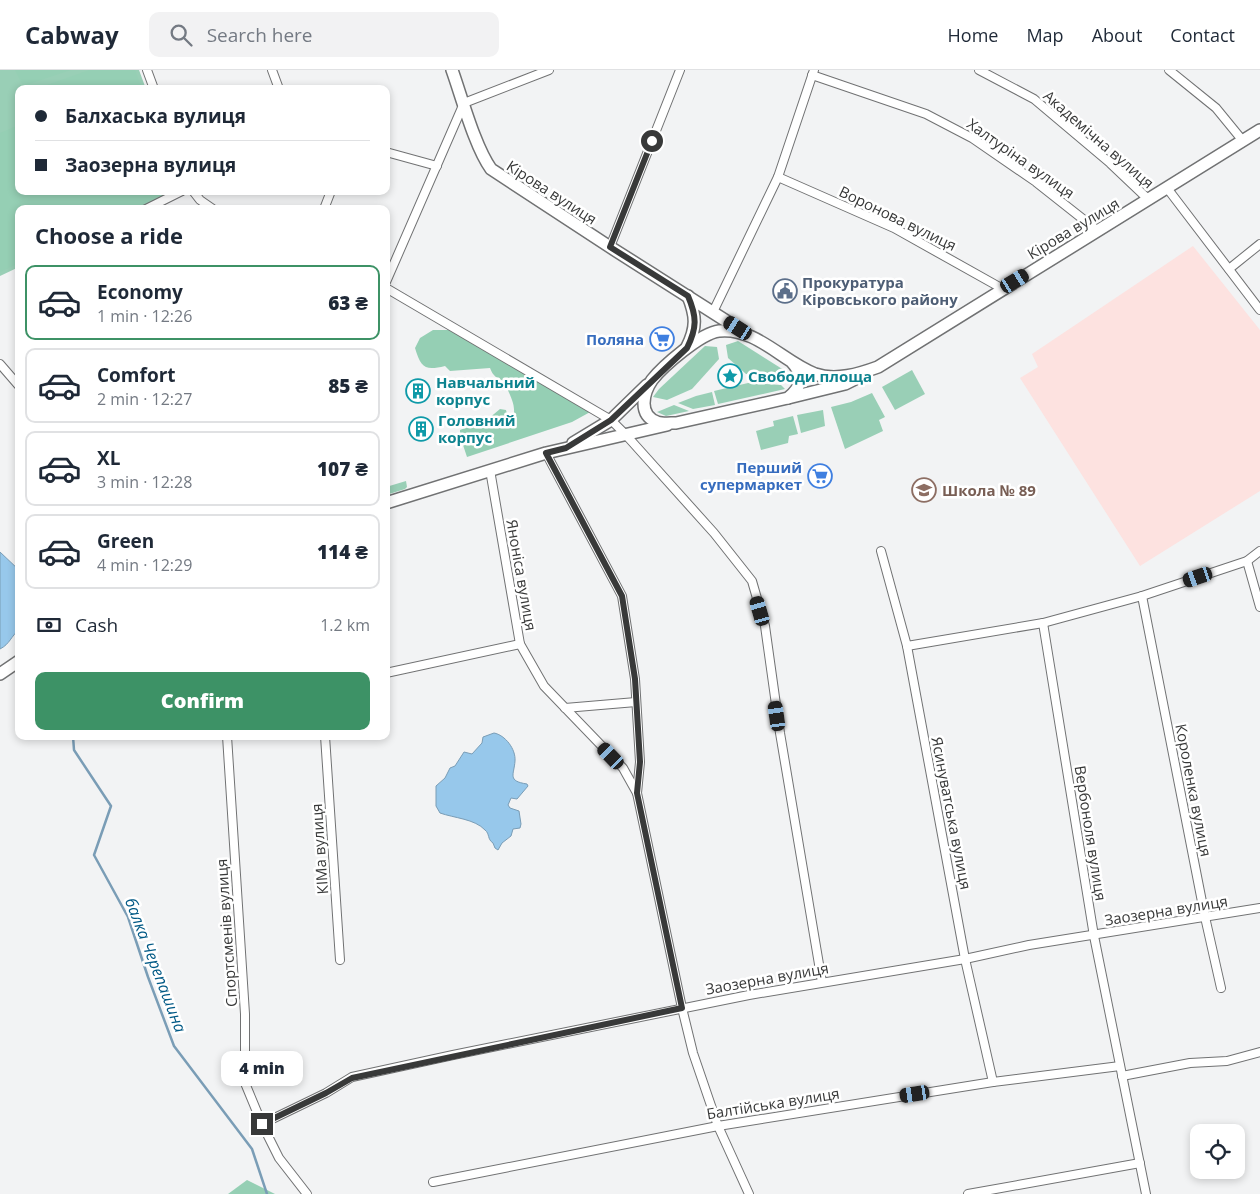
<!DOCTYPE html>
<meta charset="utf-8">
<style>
body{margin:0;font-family:"Open Sans",sans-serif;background:#f2f2f3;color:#1f2937;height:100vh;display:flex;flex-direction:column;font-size:19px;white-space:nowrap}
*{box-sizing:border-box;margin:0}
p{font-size:16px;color:#747a83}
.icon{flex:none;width:28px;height:28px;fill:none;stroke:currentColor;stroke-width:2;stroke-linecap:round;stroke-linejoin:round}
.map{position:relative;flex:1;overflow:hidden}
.drawer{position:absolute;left:15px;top:135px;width:375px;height:535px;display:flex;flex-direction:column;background:#fff;border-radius:10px;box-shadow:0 2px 8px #0003}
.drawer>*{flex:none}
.hud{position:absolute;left:15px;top:15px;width:375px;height:110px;border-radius:10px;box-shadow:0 2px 8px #0003;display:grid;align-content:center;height:110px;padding:0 20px;background:#fff}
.controls{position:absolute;left:1190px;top:1054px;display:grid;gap:10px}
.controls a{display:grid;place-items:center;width:55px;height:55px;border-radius:10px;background:#fff;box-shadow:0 2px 8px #0003;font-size:25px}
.end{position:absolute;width:22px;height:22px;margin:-11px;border:6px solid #383939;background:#fff;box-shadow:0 0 0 2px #fff}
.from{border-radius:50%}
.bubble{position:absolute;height:35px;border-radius:10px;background:#fff;box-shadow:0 2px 8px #0003;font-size:16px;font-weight:800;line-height:35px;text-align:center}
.car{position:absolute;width:15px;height:30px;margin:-15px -8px;border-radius:6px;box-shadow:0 0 4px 1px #0007;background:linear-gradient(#222 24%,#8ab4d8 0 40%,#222 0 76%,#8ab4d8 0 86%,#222 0)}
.hud b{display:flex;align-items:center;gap:18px;height:48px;font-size:19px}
.hud b+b{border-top:1px solid #e0e1e3}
.hud i{width:12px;height:12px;background:#1f2937}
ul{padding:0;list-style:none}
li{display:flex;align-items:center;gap:15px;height:75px;margin:0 10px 8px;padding:0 10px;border:2px solid #e0e1e3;border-radius:10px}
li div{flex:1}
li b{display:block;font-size:19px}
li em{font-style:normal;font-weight:800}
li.selected{border-color:#3d9266}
li>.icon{width:45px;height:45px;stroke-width:1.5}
h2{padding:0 20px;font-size:22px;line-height:60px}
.pay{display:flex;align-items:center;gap:12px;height:55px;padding:0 20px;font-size:19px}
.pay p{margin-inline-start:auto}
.action{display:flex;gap:10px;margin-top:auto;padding:10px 20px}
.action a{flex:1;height:58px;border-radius:10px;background:#3d9266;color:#fff;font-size:20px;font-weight:800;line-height:58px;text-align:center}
header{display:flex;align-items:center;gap:30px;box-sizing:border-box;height:70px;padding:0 25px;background:#fff;border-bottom:1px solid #e0e1e3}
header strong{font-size:24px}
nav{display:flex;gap:28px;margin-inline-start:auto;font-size:18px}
.search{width:350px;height:45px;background:#f2f2f3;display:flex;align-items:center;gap:12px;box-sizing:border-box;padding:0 18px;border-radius:10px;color:#747a83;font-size:19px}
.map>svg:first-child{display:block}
.industrial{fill:#fde2e0}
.green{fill:#99cfb6}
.forest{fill:#95cfb4}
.water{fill:#97c8eb;stroke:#7a9db6}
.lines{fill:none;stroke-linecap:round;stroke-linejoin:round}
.stream{stroke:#7a9db6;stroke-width:2.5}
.minor-casing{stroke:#717273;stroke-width:10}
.secondary-casing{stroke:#717273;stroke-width:14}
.minor{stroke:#fff;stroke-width:8}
.secondary{stroke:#fff;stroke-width:11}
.route{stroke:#383939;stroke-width:6}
.labels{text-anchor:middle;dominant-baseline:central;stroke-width:5;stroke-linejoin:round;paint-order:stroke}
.street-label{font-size:15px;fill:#383939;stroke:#fff}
.service-label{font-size:15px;font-weight:bold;fill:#4e5e75;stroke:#fff;text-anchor:start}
.shop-label{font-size:15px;font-weight:bold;fill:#366cbe;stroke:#fff;text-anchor:end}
.culture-label{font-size:15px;font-weight:bold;fill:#0d838f;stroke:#fff;text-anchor:start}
.education-label{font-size:15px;font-weight:bold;fill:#785e54;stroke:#fff;text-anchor:start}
.water-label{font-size:16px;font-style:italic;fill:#005985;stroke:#fff}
</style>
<header>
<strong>Cabway</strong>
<div class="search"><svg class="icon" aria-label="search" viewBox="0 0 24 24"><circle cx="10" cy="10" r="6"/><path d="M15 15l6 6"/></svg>Search here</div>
<nav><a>Home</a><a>Map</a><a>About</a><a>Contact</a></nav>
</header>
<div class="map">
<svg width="1260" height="1124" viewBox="0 0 1260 1124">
<rect width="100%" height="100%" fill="#f2f3f4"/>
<path class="industrial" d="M1193 176 1260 260V421L1140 496 1020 308 1038 297 1032 284Z"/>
<g class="green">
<path d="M0 0H139L146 19H19V121L175 122 140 139H19V197L0 206Z"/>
<path d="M738 271 787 302 782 306 746 304 728 288 726 275Z"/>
<path d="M705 276 717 277 719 289 692 319 667 330 653 327 659 319Z"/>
<path d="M912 300 925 324 895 340 882 317Z"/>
<path d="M748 313 781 315 785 319 718 334 714 321Z"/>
<path d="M712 322 715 335 693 339 678 333 696 326Z"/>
<path d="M872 323 885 347 879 350 883 361 845 379 831 337 851 332Z"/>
<path d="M674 335 689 341 666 346 657 342Z"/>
<path d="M823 340 825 356 801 363 797 345Z"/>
<path d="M793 346 798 364 789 366 788 373 761 380 756 361 774 356 773 351Z"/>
<path d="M406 411 407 417 405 419 386 425V417Z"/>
</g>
<g class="forest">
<path d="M15 0H71L23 16Z"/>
<path d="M89 0H135L142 19H36Z"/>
<path d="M19 55V121H169L133 139H19V193L0 202V63Z"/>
<path d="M433 260H449L465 267 592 341 572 352 467 387 460 366V360L488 349 500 339 506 340 507 344 511 346 514 343C515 331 508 324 505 311 497 309 493 306 490 298L450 301 445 296C425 301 421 298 415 278L420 268Z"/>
<path d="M247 1110 275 1124H228Z"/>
</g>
<g class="water">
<path d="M0 482 19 500V560C11 566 10 574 0 579Z"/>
<path d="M494 663C505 665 516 679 515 691 514 705 507 711 527 714L528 716 517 729 511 728 508 735 510 738 519 741 521 754 520 758 513 759 511 766 502 773 498 780 495 778 493 773C487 769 490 764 485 760 475 749 454 748 440 743L436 736V716L445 708 450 698 455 696 464 682 472 684 482 673 483 667Z"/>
</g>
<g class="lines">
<path class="stream" d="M73 666 74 680 111 736 94 785 128 847 148 907 174 976 252 1079 267 1124"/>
<g class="minor-casing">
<g id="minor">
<path d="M147 0 154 19"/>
<path d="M272 0 279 19"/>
<path d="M979 0 1034 29 1110 93 1149 130"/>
<path d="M1169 0 1216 38 1243 71"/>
<path d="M812 5 926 44 972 68 1036 112 1098 161"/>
<path d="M386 82 437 96"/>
<path d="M778 107 894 158 1003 219"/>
<path d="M1167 118 1260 240"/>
<path d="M193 121 200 130 213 139"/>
<path d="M146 139 182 121"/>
<path d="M324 139 331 121"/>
<path d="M610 177 680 0"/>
<path d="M1229 199 1260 174"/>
<path d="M386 212 464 33 549 0"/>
<path d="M386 218 611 350 626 365 714 463 752 511 765 556 780 663 822 912"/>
<path d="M713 242 778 107 814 0"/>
<path d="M0 294 19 316"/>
<path d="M546 383 622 526 635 609 640 692 637 723 682 938 693 983 718 1056 749 1124"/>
<path d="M490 400 520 574 544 616 623 698 637 723"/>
<path d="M881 481 907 576 965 889 993 1012"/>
<path d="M1247 491 1260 537"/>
<path d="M1142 526 1205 847 1221 918"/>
<path d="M1043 553 1094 866 1146 1124"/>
<path d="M907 576 1043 553 1142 526 1247 491 1260 481"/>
<path d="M386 603 520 574"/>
<path d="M565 638 636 632"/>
<path d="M227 666 245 944V1013L262 1054 279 1088 307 1124"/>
<path d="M325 666 340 890"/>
<path d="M1122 1006 1190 993 1227 991 1260 982"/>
<path d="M262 1054 326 1023 352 1007 453 985 749 925 965 889 1029 875 1260 838"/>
<path d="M433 1112 718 1056 993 1012 1120 996"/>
<path d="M968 1124 1140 1093"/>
</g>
</g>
<g class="secondary-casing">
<g id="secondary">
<path d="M452 0C462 28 475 77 491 99L610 177 742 261"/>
<path d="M687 277C697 257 696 246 688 226"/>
<path d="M791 291C804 305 803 316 788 328L676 353C670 353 662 354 657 352 638 345 643 323 652 310 663 296 701 263 719 261 756 257 783 292 815 304 836 311 859 304 878 297L1260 60"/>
<path d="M788 328 845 314 857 308"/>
<path d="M573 373 611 350 647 315"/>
<path d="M386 433 546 383 667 355"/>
<path d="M0 604 19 591"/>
</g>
</g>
<use href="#minor" class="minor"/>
<use href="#secondary" class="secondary"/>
</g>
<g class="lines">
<path class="route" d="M262 1054 326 1023 352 1008 682 938 637 723 640 692 635 609 622 526 546 383 566 378 611 350 687 278C697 258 697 247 688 226L610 177 652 71"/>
</g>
<defs>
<g id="civic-ring" transform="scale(1.25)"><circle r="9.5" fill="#fff" stroke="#5c6f8a" stroke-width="1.5"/><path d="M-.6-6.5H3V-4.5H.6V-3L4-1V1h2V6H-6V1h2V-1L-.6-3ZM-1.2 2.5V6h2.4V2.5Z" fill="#5c6f8a"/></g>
<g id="supermarket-ring" transform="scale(1.25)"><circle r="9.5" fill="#fff" stroke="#3f7fe0" stroke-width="1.5"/><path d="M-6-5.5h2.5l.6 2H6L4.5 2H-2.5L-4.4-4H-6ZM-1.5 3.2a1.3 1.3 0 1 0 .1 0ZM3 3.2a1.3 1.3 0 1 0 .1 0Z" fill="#3f7fe0"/></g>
<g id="sight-ring" transform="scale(1.25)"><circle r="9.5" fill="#fff" stroke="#0f9aa8" stroke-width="1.5"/><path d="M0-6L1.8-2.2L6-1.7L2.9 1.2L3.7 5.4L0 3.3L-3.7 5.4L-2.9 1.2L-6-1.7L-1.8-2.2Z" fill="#0f9aa8"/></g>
<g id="building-ring" transform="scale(1.25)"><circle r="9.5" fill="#fff" stroke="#0f9aa8" stroke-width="1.5"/><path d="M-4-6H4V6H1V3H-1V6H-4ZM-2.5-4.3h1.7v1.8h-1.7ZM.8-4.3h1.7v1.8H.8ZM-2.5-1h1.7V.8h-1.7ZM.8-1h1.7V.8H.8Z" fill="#0f9aa8"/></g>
<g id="school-ring" transform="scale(1.25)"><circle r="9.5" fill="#fff" stroke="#8d6e63" stroke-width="1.5"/><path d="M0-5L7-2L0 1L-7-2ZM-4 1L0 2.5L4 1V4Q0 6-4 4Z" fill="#8d6e63"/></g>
</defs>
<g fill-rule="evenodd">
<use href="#civic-ring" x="785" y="221"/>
<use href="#supermarket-ring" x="662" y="269"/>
<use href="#sight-ring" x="730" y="306"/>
<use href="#building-ring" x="418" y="321"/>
<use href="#building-ring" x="421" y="359"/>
<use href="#supermarket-ring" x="820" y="406"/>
<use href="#school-ring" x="924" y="420"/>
</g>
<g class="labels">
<g class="street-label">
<text transform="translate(1099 69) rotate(41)">Академічна вулиця</text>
<text transform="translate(1021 88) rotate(35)">Халтуріна вулиця</text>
<text transform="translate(552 122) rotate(33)">Кірова вулиця</text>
<text transform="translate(898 148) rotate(26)">Воронова вулиця</text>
<text transform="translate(1073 158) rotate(-31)">Кірова вулиця</text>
<text transform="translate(522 505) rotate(80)">Яноніса вулиця</text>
<text transform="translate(1194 720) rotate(79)">Короленка вулиця</text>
<text transform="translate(952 743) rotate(79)">Ясинуватська вулиця</text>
<text transform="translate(1091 763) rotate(81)">Вербоноля вулиця</text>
<text transform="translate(319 779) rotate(-94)">КІМа вулиця</text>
<text transform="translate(1166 840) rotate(-9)">Заозерна вулиця</text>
<text transform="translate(226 863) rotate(-94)">Спортсменів вулиця</text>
<text transform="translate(767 908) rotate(-10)">Заозерна вулиця</text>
<text transform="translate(773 1033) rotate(-9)">Балтійська вулиця</text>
</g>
<g class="service-label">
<text x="802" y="212">Прокуратура<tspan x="802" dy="17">Кіровського району</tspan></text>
</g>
<g class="shop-label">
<text x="644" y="269">Поляна</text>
<text x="802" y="397">Перший<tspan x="802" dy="17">супермаркет</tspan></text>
</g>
<g class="culture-label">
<text x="748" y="306">Свободи площа</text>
<text x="436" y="312">Навчальний<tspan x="436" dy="17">корпус</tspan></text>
<text x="438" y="350">Головний<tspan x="438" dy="17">корпус</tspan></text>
</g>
<g class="education-label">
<text x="942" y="420">Школа № 89</text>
</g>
<g class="water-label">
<text transform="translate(156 895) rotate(69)">балка Черепашина</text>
</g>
</g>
</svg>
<div class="controls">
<a><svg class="icon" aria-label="locate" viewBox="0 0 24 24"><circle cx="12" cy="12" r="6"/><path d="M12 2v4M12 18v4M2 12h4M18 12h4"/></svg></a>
</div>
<i class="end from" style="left:652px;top:71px"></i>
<i class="end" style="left:262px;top:1054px"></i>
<div class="bubble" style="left:221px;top:981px;width:82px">4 min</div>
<i class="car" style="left:1015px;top:211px;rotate:59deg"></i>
<i class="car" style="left:738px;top:258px;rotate:302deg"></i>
<i class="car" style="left:1198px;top:507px;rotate:251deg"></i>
<i class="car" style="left:760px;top:541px;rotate:344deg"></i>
<i class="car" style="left:777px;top:646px;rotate:352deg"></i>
<i class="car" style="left:611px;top:686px;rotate:316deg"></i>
<i class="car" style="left:915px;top:1024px;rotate:261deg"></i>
<div class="hud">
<b><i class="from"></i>Балхаська вулиця</b>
<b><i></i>Заозерна вулиця</b>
</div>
<section class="drawer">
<h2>Choose a ride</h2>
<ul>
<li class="selected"><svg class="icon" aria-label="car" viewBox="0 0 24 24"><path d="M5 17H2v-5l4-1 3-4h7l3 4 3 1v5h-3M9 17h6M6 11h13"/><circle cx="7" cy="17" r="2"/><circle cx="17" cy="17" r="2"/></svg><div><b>Economy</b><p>1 min · 12:26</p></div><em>63 ₴</em></li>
<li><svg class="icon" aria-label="car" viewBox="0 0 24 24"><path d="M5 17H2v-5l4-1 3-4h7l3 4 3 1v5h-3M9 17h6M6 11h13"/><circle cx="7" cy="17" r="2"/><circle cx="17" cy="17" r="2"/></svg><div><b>Comfort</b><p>2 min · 12:27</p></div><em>85 ₴</em></li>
<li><svg class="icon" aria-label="car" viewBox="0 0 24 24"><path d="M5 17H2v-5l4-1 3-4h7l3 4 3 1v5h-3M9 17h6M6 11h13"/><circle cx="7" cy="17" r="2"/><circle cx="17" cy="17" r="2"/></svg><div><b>XL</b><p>3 min · 12:28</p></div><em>107 ₴</em></li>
<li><svg class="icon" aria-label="car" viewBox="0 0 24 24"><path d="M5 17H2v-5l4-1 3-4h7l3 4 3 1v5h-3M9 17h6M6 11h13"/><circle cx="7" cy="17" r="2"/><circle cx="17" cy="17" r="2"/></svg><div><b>Green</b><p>4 min · 12:29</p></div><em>114 ₴</em></li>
</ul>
<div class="pay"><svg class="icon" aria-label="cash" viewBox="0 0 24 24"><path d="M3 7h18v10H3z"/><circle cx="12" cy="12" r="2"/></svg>Cash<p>1.2 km</p></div>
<div class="action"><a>Confirm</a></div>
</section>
</div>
